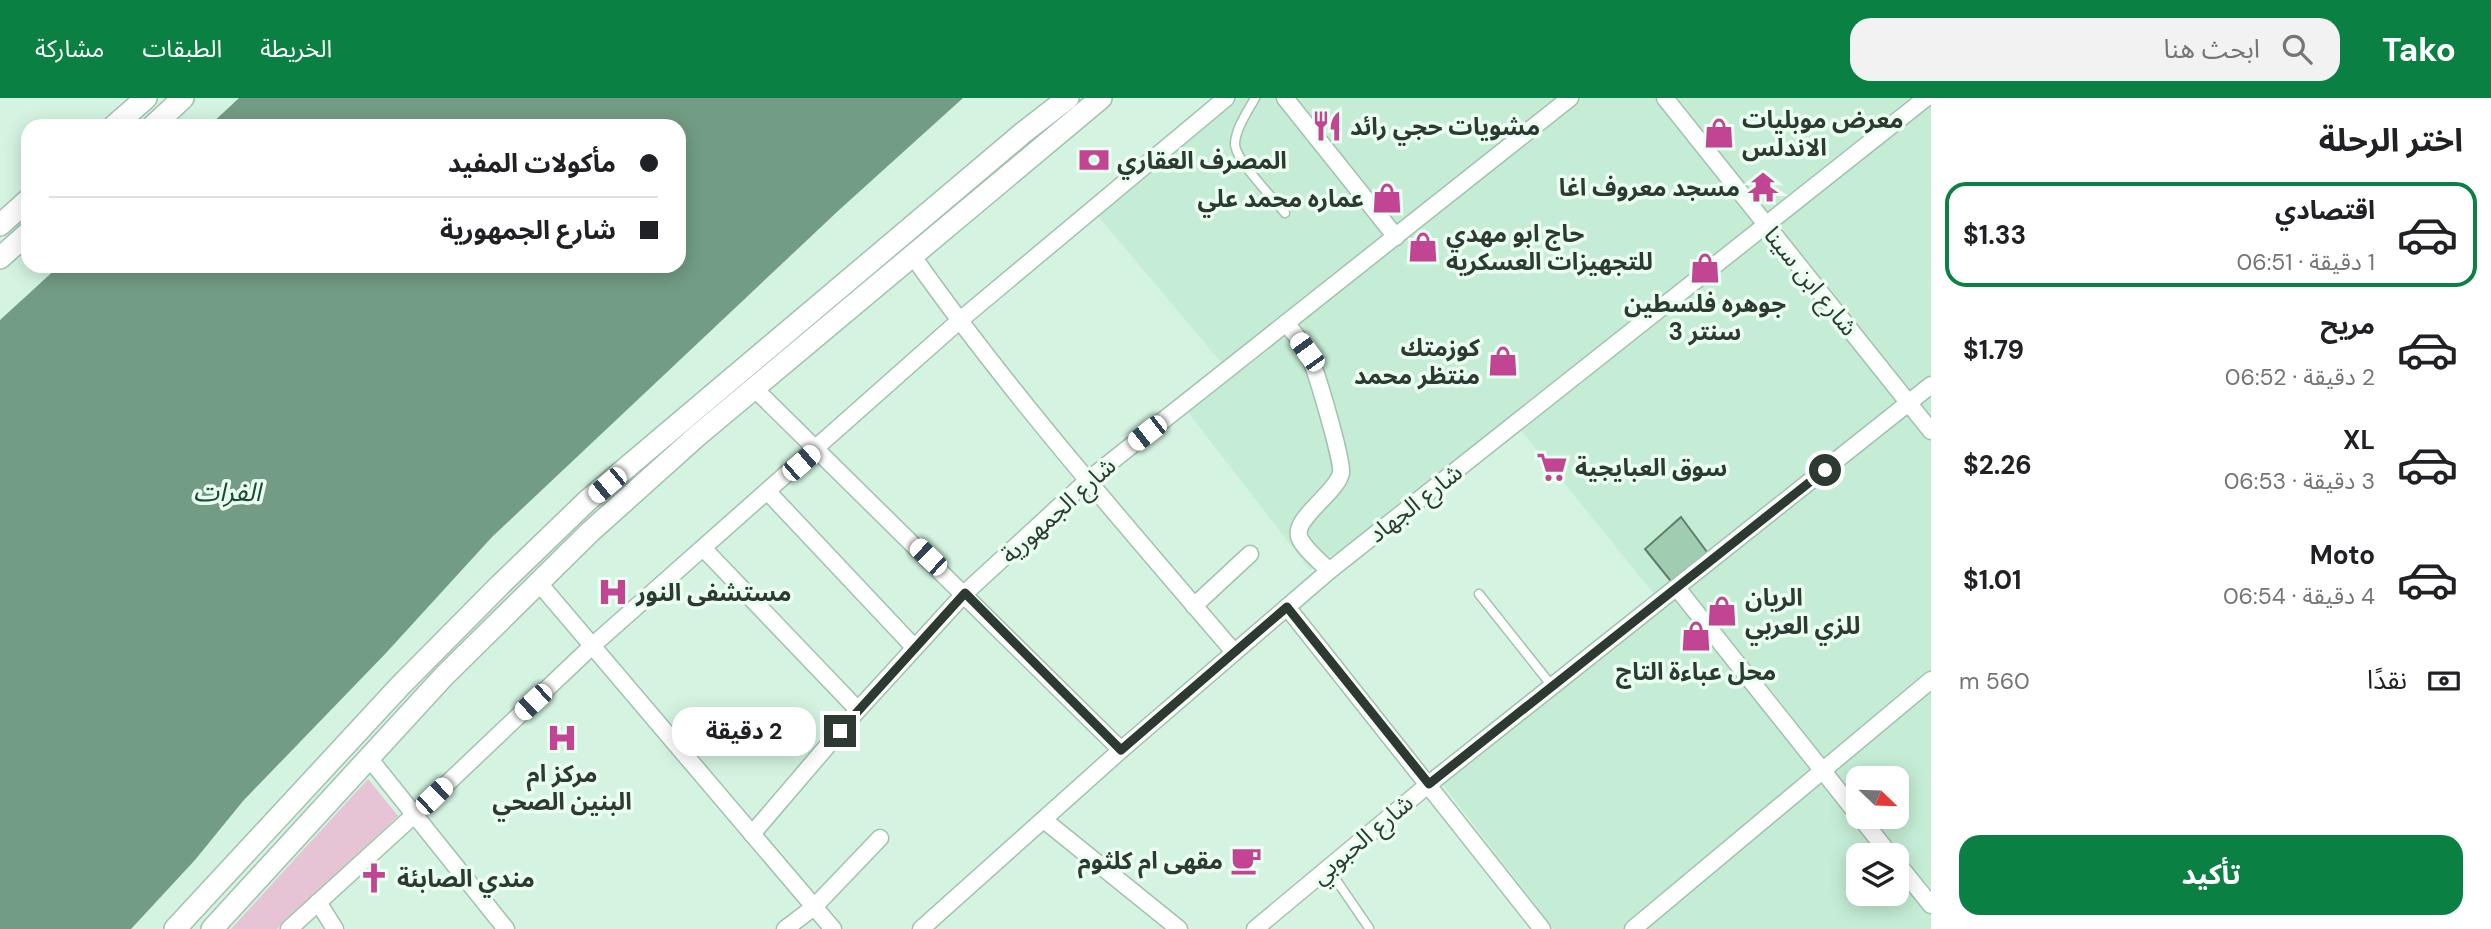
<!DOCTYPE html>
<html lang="ar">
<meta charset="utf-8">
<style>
body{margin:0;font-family:"DM Sans","Noto Sans Arabic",sans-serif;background:#f2f2f2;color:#202124;direction:rtl;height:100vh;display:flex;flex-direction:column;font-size:26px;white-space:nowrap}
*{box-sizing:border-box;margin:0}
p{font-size:23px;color:#757577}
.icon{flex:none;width:38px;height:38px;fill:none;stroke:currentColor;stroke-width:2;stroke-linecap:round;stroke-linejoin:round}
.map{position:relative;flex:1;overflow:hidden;direction:ltr}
.panel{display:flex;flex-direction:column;background:#fff;width:560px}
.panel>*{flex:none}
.guide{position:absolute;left:21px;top:21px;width:665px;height:154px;border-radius:21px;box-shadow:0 4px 18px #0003;direction:rtl;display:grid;align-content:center;height:154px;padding:0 28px;background:#fff}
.needle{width:46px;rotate:113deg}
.fabs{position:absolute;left:1846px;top:668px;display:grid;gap:14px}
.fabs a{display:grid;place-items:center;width:63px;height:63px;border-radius:14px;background:#fff;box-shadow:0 4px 18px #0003;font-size:35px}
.end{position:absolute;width:32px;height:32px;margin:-16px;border:9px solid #2d3a32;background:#fff;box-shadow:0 0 0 4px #fff}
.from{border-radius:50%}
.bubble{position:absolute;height:49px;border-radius:21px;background:#fff;box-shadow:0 4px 18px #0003;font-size:23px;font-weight:700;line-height:49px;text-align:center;direction:rtl}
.car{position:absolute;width:21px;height:42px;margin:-21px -10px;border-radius:9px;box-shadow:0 0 5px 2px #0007;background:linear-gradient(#fff 24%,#345 0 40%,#fff 0 76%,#345 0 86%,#fff 0)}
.guide b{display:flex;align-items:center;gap:24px;height:66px;font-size:26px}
.guide b+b{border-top:2px solid #e0e0e0}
.guide i{width:18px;height:18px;background:#202124}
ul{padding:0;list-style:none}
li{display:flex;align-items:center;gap:21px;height:105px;margin:0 14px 10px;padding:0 14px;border:4px solid transparent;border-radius:21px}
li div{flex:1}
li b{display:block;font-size:26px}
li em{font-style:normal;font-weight:700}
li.on{border-color:#0b8043}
li>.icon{width:63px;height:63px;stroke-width:1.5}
h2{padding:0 28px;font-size:32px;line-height:84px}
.pay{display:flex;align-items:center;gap:18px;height:77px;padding:0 28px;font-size:26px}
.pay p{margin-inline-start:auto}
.cta{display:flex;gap:14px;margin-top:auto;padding:14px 28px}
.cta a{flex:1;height:80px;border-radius:21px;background:#0b8043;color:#fff;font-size:28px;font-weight:700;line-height:80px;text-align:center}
header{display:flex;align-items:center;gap:42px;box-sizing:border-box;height:98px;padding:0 35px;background:#0b8043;color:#fff}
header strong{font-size:33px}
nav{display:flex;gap:38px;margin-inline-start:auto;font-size:24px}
.search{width:490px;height:63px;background:#f2f2f2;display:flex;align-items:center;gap:18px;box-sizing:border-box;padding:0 24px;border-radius:21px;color:#757577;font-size:26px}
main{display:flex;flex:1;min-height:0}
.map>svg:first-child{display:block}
.built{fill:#c5edd5;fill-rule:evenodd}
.green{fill:#e6c4d6}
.water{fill:#729c84}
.building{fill:#a0ccb2;stroke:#607d6c;stroke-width:2}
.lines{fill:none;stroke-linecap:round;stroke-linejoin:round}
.lane-casing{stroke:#a2c1af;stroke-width:11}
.street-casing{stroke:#a2c1af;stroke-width:19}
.secondary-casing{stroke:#a2c1af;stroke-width:24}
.lane{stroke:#fff;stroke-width:8}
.street{stroke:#fff;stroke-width:16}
.secondary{stroke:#fff;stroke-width:21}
.route{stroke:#2d3a32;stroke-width:9}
.labels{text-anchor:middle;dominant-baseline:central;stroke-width:7;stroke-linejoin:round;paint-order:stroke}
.poi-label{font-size:24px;font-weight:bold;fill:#2d3a32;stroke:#ebfef2;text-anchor:start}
.street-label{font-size:24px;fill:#2d3a32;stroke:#ebfef2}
.water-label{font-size:26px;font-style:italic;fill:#164b32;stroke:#ebfef2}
</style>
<header>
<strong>Tako</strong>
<div class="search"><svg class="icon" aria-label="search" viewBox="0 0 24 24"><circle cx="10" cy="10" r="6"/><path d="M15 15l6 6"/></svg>ابحث هنا</div>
<nav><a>الخريطة</a><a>الطبقات</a><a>مشاركة</a></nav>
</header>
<main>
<section class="panel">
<h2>اختر الرحلة</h2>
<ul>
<li class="on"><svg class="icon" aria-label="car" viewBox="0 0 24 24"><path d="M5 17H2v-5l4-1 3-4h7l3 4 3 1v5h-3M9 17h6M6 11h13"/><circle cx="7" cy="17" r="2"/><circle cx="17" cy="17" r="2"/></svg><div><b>اقتصادي</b><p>1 دقيقة · 06:51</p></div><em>$1.33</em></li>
<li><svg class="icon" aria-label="car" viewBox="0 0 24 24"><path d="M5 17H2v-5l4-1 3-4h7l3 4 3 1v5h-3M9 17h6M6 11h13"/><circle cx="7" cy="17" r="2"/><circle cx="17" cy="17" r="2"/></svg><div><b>مريح</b><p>2 دقيقة · 06:52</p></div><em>$1.79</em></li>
<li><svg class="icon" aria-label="car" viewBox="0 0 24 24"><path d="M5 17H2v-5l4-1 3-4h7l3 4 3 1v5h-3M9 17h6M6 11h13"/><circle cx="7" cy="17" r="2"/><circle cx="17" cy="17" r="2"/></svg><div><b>XL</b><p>3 دقيقة · 06:53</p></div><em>$2.26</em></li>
<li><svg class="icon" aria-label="car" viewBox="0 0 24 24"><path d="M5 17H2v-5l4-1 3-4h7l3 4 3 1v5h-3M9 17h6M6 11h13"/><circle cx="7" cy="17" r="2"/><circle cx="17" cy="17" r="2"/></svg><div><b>Moto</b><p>4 دقيقة · 06:54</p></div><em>$1.01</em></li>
</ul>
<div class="pay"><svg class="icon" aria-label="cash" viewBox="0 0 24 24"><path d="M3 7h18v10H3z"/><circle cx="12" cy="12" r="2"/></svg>نقدًا<p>560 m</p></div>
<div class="cta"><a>تأكيد</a></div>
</section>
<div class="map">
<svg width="1931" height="831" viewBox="0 0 1931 831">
<rect width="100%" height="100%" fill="#d4f4e1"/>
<path class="built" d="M1219 0H1931V831H1554L1436 678 1662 506 1521 332 1310 472 1180 304 1224 268 1088 106ZM1858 681H1897V719H1858ZM1858 758H1897V796H1858Z"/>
<path class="green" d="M368 681 398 718 277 831H231Z"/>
<path class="water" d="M239 0H963L838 113 492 439 386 555 243 703 195 762 131 831H0V222L59 168H679V28H209Z"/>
<path class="building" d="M1681 419 1710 458 1674 487 1645 451Z"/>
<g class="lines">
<g class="lane-casing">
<g id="lane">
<path d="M1255 0C1248 13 1236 30 1235 45 1234 61 1274 101 1285 115"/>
<path d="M1479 496 1552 588"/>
<path d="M1328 770 1369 830"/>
</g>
</g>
<g class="street-casing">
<g id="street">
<path d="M1285 0 1396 139"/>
<path d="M1665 0 1931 333"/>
<path d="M912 157C1010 296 1123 424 1234 554"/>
<path d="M1286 225C1294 235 1303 245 1308 256 1316 270 1343 364 1341 375 1337 395 1290 422 1300 441 1306 453 1321 464 1329 473"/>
<path d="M754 290 1121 652"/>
<path d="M768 394 914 549"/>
<path d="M704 451 858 612"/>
<path d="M538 484 833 831"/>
<path d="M1677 490 1858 717"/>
<path d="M1194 508 1250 456"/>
<path d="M1287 509 1542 831"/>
<path d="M369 660 506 831"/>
<path d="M1860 719 1891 758"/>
<path d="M1044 722 1179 831"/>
<path d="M752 736 858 612 965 495 1088 382 1570 0"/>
<path d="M1897 765 1931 807"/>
<path d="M318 804 335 831"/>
<path d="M289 831 414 717 592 548 959 223 1226 0"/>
<path d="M785 831 814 809 880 740"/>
<path d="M921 831 1121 652 1329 473 1926 0"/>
<path d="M1255 831 1429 686 1931 287"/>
<path d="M1633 831 1931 582"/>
</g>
</g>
<g class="secondary-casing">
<g id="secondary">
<path d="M114 28 146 0"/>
<path d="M153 28 183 0"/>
<path d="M0 127 28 102"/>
<path d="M0 160 28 135"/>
<path d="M175 831 400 588 500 487 587 403 1024 34 1068 0"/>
<path d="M212 831 444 578 590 434 697 338 1101 0"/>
</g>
</g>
<use href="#lane" class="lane"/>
<use href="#street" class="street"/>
<use href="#secondary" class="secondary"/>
</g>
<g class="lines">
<path class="route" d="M840 633 965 495 1121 652 1287 509 1429 686 1825 372"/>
</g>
<defs>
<g id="restaurant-bare" transform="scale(2.415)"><path d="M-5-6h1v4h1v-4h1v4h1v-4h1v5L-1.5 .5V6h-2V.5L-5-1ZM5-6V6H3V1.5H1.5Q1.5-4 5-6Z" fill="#c24593" stroke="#ebfef2" stroke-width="2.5" paint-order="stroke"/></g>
<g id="shop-bare" transform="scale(2.415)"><path d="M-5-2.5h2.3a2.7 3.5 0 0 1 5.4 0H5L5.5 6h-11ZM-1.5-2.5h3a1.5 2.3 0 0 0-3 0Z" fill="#c24593" stroke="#ebfef2" stroke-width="2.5" paint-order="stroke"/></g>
<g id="bank-bare" transform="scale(2.415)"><path d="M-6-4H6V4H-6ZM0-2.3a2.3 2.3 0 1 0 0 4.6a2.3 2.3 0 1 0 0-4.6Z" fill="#c24593" stroke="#ebfef2" stroke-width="2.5" paint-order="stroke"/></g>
<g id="temple-bare" transform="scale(2.415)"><path d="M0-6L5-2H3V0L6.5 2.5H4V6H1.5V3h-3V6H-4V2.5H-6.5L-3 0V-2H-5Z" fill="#c24593" stroke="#ebfef2" stroke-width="2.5" paint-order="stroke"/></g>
<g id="supermarket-bare" transform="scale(2.415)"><path d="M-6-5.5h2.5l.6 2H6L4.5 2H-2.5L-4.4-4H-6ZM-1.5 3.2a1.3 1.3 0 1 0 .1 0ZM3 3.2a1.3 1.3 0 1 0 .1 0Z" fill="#c24593" stroke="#ebfef2" stroke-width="2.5" paint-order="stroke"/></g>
<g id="hospital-bare" transform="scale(2.415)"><path d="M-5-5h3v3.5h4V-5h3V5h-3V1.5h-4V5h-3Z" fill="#c24593" stroke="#ebfef2" stroke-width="2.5" paint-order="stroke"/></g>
<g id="cafe-bare" transform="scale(2.415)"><path d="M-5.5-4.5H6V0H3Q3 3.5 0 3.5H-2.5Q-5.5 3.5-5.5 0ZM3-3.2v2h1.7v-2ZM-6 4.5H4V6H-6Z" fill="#c24593" stroke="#ebfef2" stroke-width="2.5" paint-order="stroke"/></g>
<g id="church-bare" transform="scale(2.415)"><path d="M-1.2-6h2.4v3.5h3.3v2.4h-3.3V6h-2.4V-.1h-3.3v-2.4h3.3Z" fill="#c24593" stroke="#ebfef2" stroke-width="2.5" paint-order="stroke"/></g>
</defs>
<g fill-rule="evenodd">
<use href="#restaurant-bare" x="1327" y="28"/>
<use href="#shop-bare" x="1719" y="35"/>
<use href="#bank-bare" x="1094" y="62"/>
<use href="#temple-bare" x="1763" y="89"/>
<use href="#shop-bare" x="1387" y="100"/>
<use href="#shop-bare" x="1423" y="149"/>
<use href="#shop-bare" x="1705" y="170"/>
<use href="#shop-bare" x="1503" y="263"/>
<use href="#supermarket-bare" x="1552" y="369"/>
<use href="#hospital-bare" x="613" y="494"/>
<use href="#shop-bare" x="1722" y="513"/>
<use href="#shop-bare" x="1696" y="538"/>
<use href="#hospital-bare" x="562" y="640"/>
<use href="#cafe-bare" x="1246" y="762"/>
<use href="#church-bare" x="374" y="780"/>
</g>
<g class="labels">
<g class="poi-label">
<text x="1742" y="21">معرض موبليات<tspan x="1742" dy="28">الاندلس</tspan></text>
<text x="1350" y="28">مشويات حجي رائد</text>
<text x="1117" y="62">المصرف العقاري</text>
<text x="1740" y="89" text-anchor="end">مسجد معروف اغا</text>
<text x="1364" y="100" text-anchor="end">عماره محمد علي</text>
<text x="1446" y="135">حاج ابو مهدي<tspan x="1446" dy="28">للتجهيزات العسكريه</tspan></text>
<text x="1705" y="205" text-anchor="middle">جوهره فلسطين<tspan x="1705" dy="28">سنتر 3</tspan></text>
<text x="1480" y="249" text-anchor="end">كوزمتك<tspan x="1480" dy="28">منتظر محمد</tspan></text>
<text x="1575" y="369">سوق العبايجية</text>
<text x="636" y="494">مستشفى النور</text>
<text x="1745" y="499">الريان<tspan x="1745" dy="28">للزي العربي</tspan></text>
<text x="1696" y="573" text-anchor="middle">محل عباءة التاج</text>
<text x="562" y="675" text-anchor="middle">مركز ام<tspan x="562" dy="28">البنين الصحي</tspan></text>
<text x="1223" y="762" text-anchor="end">مقهى ام كلثوم</text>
<text x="397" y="780">مندي الصابئة</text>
</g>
<g class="street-label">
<text transform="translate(1811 183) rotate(51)">شارع ابن سينا</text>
<text transform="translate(1415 405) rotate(-38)">شارع الجهاد</text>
<text transform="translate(1058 412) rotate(-42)">شارع الجمهورية</text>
<text transform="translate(1362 741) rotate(-40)">شارع الحبوبي</text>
</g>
<g class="water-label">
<text x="227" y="394">الفرات</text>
</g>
</g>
</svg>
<div class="fabs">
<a><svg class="needle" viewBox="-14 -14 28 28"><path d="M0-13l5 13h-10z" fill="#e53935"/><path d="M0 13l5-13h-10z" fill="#757577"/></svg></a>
<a><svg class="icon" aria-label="layers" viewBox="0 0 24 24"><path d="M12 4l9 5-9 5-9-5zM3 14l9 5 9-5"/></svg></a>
</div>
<i class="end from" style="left:1825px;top:372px"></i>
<i class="end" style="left:840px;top:633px"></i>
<div class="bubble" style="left:672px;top:609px;width:144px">2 دقيقة</div>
<i class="car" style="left:1307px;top:254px;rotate:324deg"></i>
<i class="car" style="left:1147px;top:335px;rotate:232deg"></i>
<i class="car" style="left:801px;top:365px;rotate:49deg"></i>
<i class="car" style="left:607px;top:387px;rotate:230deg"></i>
<i class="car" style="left:928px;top:459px;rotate:314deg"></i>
<i class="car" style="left:533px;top:604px;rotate:227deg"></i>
<i class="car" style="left:434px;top:698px;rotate:46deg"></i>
<div class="guide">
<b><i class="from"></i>مأكوﻻت المفيد</b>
<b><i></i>شارع الجمهورية</b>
</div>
</div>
</main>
